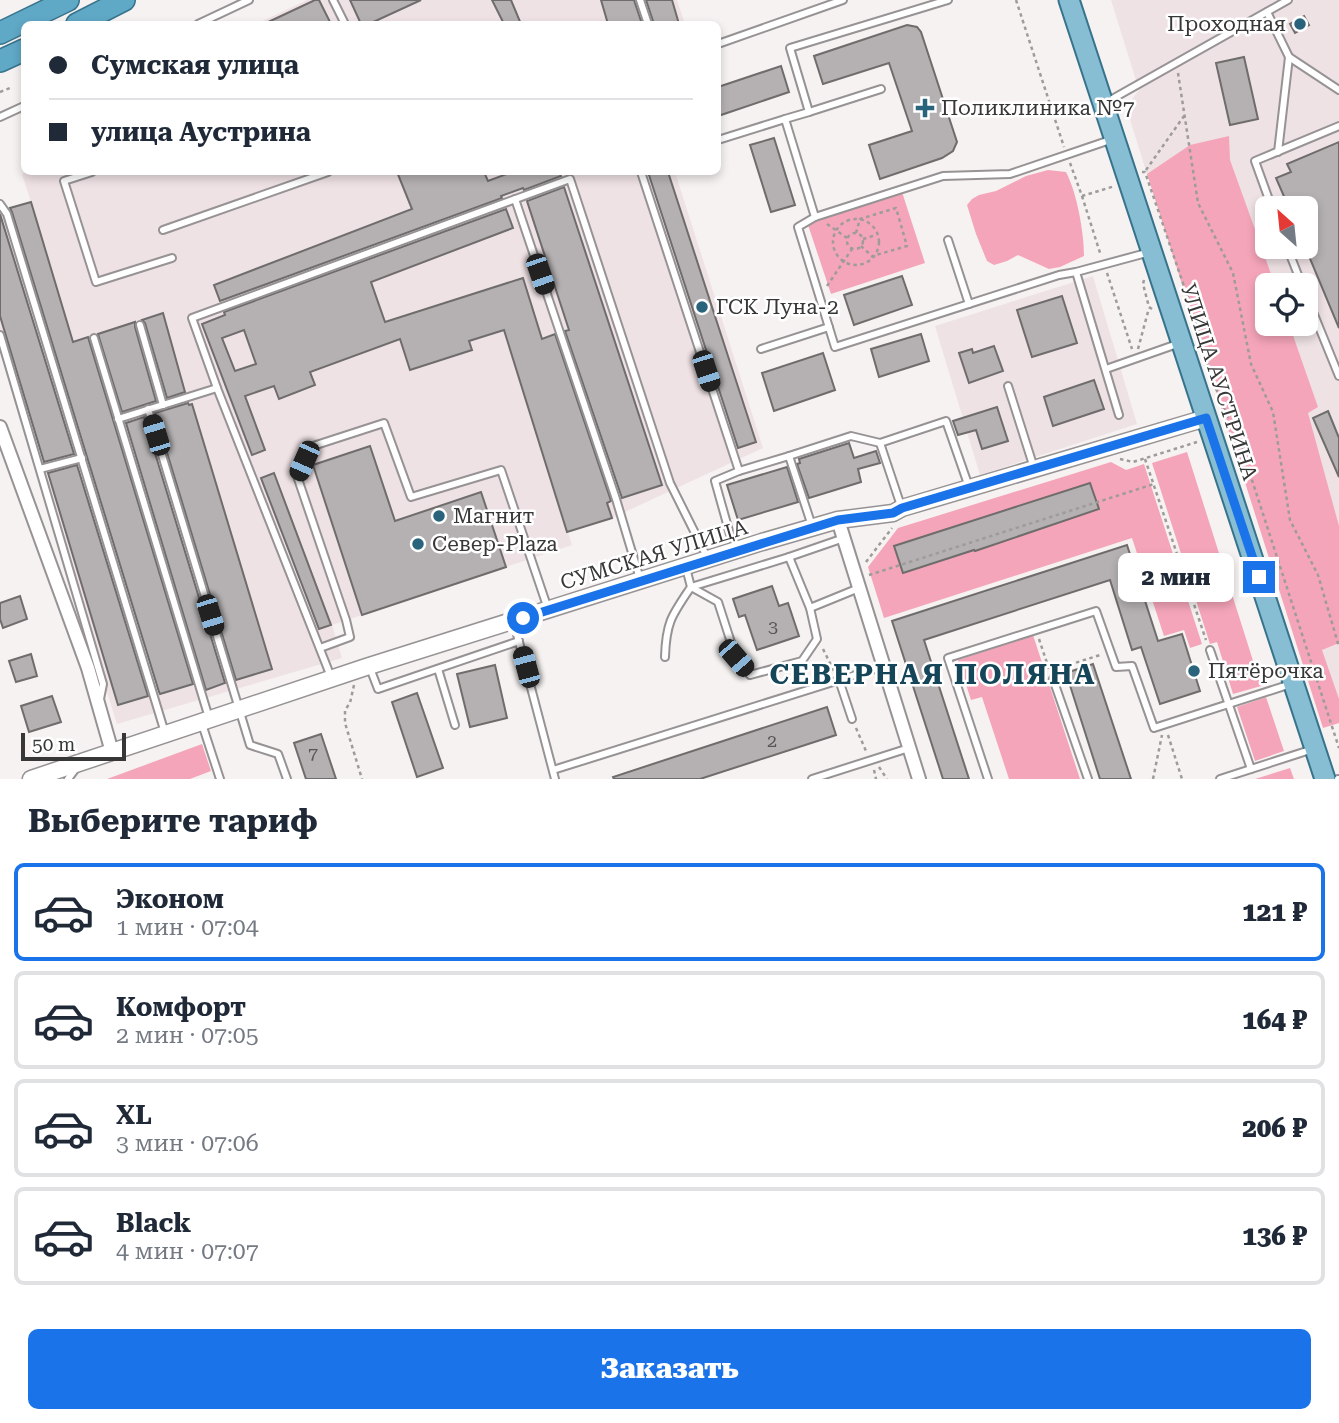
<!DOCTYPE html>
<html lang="ru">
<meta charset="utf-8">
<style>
body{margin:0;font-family:"Roboto Serif",serif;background:#f2f2f3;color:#1f2937;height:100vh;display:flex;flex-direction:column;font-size:26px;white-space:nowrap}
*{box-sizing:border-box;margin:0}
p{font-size:23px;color:#747a83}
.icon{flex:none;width:38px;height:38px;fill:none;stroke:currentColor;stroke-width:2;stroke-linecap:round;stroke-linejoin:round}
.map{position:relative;height:779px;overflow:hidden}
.panel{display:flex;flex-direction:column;background:#fff;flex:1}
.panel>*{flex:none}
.guide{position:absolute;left:21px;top:21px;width:700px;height:154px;border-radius:10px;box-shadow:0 4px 10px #0003;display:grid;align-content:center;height:154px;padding:0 28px;background:#fff}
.needle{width:46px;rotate:333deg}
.fabs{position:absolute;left:1255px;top:196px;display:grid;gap:14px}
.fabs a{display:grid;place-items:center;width:63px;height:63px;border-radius:10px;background:#fff;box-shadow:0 4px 10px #0003;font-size:35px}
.scale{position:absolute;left:21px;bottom:18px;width:105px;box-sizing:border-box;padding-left:7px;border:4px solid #383737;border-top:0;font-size:19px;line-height:24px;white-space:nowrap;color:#383737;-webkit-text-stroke:5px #fff;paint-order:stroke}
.end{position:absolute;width:32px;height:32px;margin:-16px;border:9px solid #1a73e8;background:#fff;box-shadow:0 0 0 4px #fff}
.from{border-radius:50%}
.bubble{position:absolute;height:49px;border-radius:10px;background:#fff;box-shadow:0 4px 10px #0003;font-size:23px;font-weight:800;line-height:49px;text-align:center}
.car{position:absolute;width:21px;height:42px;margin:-21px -10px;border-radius:9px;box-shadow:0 0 5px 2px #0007;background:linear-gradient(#222 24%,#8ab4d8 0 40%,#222 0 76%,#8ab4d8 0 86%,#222 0)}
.guide b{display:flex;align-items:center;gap:24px;height:66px;font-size:26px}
.guide b+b{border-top:2px solid #e0e1e3}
.guide i{width:18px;height:18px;background:#1f2937}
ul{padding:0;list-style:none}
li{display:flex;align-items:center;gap:21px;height:98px;margin:0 14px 10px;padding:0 14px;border:4px solid #e0e1e3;border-radius:10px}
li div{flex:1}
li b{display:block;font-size:26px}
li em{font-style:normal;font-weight:800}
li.active{border-color:#1a73e8}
li>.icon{width:63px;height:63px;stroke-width:1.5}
h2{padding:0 28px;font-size:32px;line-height:84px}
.button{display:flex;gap:14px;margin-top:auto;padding:14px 28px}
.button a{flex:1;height:80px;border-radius:10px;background:#1a73e8;color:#fff;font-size:28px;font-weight:800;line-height:80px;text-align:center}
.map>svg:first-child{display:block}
.built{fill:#efe2e5;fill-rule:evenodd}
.green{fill:#f5a5b9}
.building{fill:#b5b1b2;stroke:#6f6c6c;stroke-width:2;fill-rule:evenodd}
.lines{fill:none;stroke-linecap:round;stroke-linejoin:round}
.service-casing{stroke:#979394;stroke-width:10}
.minor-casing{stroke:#979394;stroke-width:16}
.tertiary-casing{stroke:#979394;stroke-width:19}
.primary-casing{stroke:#37738b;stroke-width:23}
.trunk-casing{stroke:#37738b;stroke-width:24}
.path{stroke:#9e9b9b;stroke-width:2.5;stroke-dasharray:3.5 3.5;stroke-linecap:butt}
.service{stroke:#fff;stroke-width:6}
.minor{stroke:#fff;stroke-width:12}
.tertiary{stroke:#fff;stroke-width:16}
.primary{stroke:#87bed4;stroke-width:19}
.trunk{stroke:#5fa8c6;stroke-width:21}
.route{stroke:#1a73e8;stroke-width:9}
.poi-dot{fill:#29637c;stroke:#fff;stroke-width:2.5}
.labels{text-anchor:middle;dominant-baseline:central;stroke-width:5;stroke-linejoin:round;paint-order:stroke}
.number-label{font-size:18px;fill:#575656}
.poi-label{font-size:21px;fill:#383737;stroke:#fff;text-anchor:start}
.street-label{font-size:21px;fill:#383737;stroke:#fff}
.district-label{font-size:28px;font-weight:bold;letter-spacing:2px;fill:#154558;stroke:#fff}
</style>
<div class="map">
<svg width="1339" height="779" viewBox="0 0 1339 779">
<rect width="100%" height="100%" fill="#f6f2f2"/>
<g class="built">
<path d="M307 0H677L685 24H256Z"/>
<path d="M1111 0H1339V718L1147 174 1126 107 1139 90ZM1267 208H1306V247H1267ZM1267 285H1306V324H1267Z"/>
<path d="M26 172H675L763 448 612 518 568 532 572 545 332 625 342 658 117 724 0 350V212L31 202 22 174Z"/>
<path d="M1093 276 1137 424 980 475 935 326Z"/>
</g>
<g class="green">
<path d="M1229 136 1230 160 1275 285H1267V324H1289L1318 407 1308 413 1339 526V643L1322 650 1339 699V723L1323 728 1147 174 1190 145Z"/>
<path d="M1048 170 1066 172C1077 193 1084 232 1084 256L1060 267 1049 269 1018 255 1007 261 994 265 987 261 976 234 967 205 972 199 979 195 996 191 1026 176Z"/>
<path d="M902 192 925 263 831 294 807 222Z"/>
<path d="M1187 452 1261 686 1233 694 1217 642 1210 644 1152 463Z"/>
<path d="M1111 462 1126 470 1144 464 1202 644 1190 648 1184 630 1164 636 1132 538 884 618 868 567 898 528Z"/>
<path d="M1033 635 1080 779H1009L982 697 971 700 958 660Z"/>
<path d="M1266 697 1284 751 1255 761 1237 707Z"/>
<path d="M202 744 211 771 190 779H107Z"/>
<path d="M1290 768 1294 779H1255Z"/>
</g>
<g class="building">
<path d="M315 0H319L331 24H264Z"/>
<path d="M350 0H421L369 24H361Z"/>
<path d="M492 0H511L521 24H504Z"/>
<path d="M601 0H634L642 24H608Z"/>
<path d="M646 0H672L679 24H654Z"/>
<path d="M1304 16 1309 25 1295 33 1290 24Z"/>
<path d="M907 25 917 27 921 32 957 142 953 151 942 158 880 179 869 145 912 131 889 63 823 84 814 56Z"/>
<path d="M1244 57 1258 119 1230 125 1216 63Z"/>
<path d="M781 66 789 92 718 116V87Z"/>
<path d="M774 138 795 205 771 212 750 145Z"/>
<path d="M1339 142V328L1306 249V208H1289L1276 178 1291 172 1287 164Z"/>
<path d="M397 172H484L488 181 512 172H559L561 176 524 190 523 188 501 196 502 198 220 301 214 285 412 209Z"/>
<path d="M648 172H668L756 442 738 448Z"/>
<path d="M564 187 662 485 622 498 565 331 569 330 527 201Z"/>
<path d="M31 202 73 342 88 337 193 684 160 694 159 692 12 212 10 208Z"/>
<path d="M506 209 513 228 371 282 385 322 523 278 542 339 555 334 611 501 607 503 612 518 567 532 504 330 469 341 472 350 410 370 400 339 310 372 315 385 279 399 274 386 245 396 265 450 252 455 202 324 225 315 224 312ZM244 330 256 364 235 371 222 338Z"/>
<path d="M0 214 74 454 44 462 0 316Z"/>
<path d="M902 276 912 305 854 325 844 295Z"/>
<path d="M1062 296 1077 343 1032 357 1017 310Z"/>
<path d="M163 313 185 392 167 398 145 323 142 320Z"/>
<path d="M135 322V327L156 401 122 412 98 334Z"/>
<path d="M921 334 929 361 879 377 871 349Z"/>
<path d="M994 346 1003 371 969 383 959 353 972 349 973 353Z"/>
<path d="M823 353 835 390 774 411 762 373Z"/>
<path d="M1094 380 1104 409 1053 426 1044 397Z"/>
<path d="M188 403 189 405 192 404 272 669 236 680 155 413Z"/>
<path d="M997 407 1008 441 982 449 976 430 958 435 953 421Z"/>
<path d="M1328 411 1339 438V477L1313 418Z"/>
<path d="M144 417 225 683 206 690 126 423Z"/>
<path d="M849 443 854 458 876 451 880 463 858 469 861 482 809 498 797 464 800 463 799 459Z"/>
<path d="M370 446 395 521 481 492 506 567 362 615 313 465Z"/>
<path d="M77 465 148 696 118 705 48 473Z"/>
<path d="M787 467 798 502 738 520 727 485Z"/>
<path d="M274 473 331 625 319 629 261 478Z"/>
<path d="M1090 483 1099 509 975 551 974 550 903 573 894 546Z"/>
<path d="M1127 545 1158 641 1182 634 1200 691 1160 704 1141 647 1132 650 1110 580 924 640 969 779H943L892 621Z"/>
<path d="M772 586 779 606 788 603 799 636 757 650 745 615 739 617 733 599Z"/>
<path d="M20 596 27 619 3 628 0 619V603Z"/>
<path d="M31 654 37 676 16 682 9 661Z"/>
<path d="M1093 664 1131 779H1100L1066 673Z"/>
<path d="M495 665 507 718 470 727 457 674Z"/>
<path d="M417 693 443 768 417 777 392 702Z"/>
<path d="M52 696 61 722 29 732 21 706Z"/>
<path d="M827 707 836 735 700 779H614L613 777Z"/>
<path d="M321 734 336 779H306L294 743Z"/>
</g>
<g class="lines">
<g class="service-casing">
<g id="service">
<path d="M333 0 345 24"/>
<path d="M640 0 648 24"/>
<path d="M948 0 790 48 809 112 785 119 815 217 798 227 835 347 1059 275 1076 272"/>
<path d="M1267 12 1289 57 1278 152"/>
<path d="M198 24 249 0"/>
<path d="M718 44 843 0"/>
<path d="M1289 57 1339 90"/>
<path d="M1105 103 1288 0"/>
<path d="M809 112 881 89"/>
<path d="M0 117 24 106"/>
<path d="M718 140 785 119"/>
<path d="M92 172 64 181 96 282 172 258"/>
<path d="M641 172 739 471"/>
<path d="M515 199 616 499 640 579"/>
<path d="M0 204 7 214 165 733"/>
<path d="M1272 208 1255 161 1339 126"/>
<path d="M815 217 943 176 1010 174 1113 139"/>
<path d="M163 230 328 172"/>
<path d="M948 240 969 304"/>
<path d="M1287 247 1302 285"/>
<path d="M1306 295 1339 376"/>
<path d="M140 325 163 405"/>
<path d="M0 335 103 684 100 699"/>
<path d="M94 338 209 718"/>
<path d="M761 349 829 327"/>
<path d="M1106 369 1180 343"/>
<path d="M1008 386 1034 468"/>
<path d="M148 409 250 745 278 754 287 779"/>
<path d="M1119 415 1076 272 1150 252"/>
<path d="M118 419 217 388"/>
<path d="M789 456 851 436 880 443"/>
<path d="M40 469 82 458"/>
<path d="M901 506 880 443 946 421 969 487"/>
<path d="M731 538 715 481 739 471 789 456 812 526"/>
<path d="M789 557 810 608 817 639 802 661 750 675 736 658 718 602 691 587Z"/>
<path d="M789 557 844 538"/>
<path d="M810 608 859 588"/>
<path d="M514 623 555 779"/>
<path d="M320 648 350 637 346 620 297 476 310 447 384 423 411 497 501 470 548 609"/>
<path d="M1210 650 1251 769"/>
<path d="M665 657C666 622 672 615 691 587L686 568"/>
<path d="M370 668 378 689 519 641"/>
<path d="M438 669 455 725"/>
<path d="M331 677 217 388 192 318 570 179 670 483 708 559"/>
<path d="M1053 679 1088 779"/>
<path d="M839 680 852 719"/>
<path d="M202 724 220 779"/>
<path d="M553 770 884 666"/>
<path d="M68 779 77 767"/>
<path d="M812 779 909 748"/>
<path d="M988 779 948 658 1096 611 1116 667 1132 666 1154 728 1291 684"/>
<path d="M1220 779 1313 749"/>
<path d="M1338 779H1339"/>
</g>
</g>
<g class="minor-casing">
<g id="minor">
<path d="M0 427 88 668 112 752"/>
<path d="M838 520 919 779"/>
</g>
</g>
<g class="tertiary-casing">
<path id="tertiary" d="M31 779 366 667 762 542 838 520 893 513 902 508 1206 418"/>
</g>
<g class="primary-casing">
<path id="primary" d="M1069 0 1325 779"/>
</g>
<g class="trunk-casing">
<g id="trunk">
<path d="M77 24 124 0"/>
<path d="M0 33 68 0"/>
<path d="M0 61 24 50"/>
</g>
</g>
<g class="path">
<path d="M1016 0 1064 147"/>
<path d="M1178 73 1198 203 1233 273 1251 364 1273 412 1290 520 1318 575 1339 647"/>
<path d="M0 92 10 88"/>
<path d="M1070 163 1082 196 1115 186"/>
<path d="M1146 170 1184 116"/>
<path d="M1142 172H1145L1187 295C1192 306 1194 316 1197 327 1207 364 1219 403 1238 437L1339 748"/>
<path d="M1082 196 1101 256"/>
<circle cx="856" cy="242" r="23"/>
<path d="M827 224 847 238"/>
<circle cx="855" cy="241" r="8"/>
<path d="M856 233 860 219 896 208 907 246 876 255"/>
<path d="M863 239 876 235"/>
<path d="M861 246 873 257"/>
<path d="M1107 273 1132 349"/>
<path d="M1144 280 1143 284 1149 307 1152 309"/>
<path d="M827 286 852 249"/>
<path d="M1138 349 1149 308"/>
<path d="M1120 459 1133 462 1197 442"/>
<path d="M1145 459 1206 640"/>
<path d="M866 562 892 528"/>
<path d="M869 575 1154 484"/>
<path d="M1039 639 1049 669"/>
<path d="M823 649 834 671"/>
<path d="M1056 669 1100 655"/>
<path d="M354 685 350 703 345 710V723L362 779"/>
<path d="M856 728 866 751"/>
<path d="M1168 735 1182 779"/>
<path d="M879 767 887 779"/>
<path d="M874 770 876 779"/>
<path d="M1153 779 1162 735"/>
</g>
<use href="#service" class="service"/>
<use href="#minor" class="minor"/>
<use href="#tertiary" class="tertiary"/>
<use href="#primary" class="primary"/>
<use href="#trunk" class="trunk"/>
</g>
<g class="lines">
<path class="route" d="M523 618 838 520 893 513 902 508 1206 418 1259 577"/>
</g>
<g class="poi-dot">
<circle cx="1300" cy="24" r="7"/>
<path d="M921.5 97.5h7v7h7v7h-7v7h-7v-7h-7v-7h7z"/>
<circle cx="702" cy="307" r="7"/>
<circle cx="439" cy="516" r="7"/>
<circle cx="418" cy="544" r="7"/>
<circle cx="1194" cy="671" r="7"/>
</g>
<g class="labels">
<g class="number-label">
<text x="773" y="626">3</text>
<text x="772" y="740">2</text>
<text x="313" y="753">7</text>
</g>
<g class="poi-label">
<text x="1286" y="24" text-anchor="end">Проходная</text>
<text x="941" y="108">Поликлиника №7</text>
<text x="716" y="307">ГСК Луна-2</text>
<text x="453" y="516">Магнит</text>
<text x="432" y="544">Север-Plaza</text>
<text x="1208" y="671">Пятёрочка</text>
</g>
<g class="street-label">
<text transform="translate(1219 382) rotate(72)">УЛИЦА АУСТРИНА</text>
<text transform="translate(654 555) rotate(-17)">СУМСКАЯ УЛИЦА</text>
</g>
<g class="district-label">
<text x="933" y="674">СЕВЕРНАЯ ПОЛЯНА</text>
</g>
</g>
</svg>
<div class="fabs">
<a><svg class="needle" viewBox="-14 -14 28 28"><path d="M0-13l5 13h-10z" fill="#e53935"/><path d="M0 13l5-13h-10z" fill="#747a83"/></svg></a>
<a><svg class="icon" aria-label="locate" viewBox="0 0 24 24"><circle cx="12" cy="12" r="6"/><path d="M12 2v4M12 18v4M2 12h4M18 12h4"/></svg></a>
</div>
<div class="scale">50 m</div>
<i class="end from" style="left:523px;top:618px"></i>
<i class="end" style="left:1259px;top:577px"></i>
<div class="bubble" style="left:1118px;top:553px;width:116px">2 мин</div>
<i class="car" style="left:540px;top:274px;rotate:161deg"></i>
<i class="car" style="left:706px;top:371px;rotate:162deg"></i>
<i class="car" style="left:156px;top:435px;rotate:343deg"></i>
<i class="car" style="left:304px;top:461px;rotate:204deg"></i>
<i class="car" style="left:210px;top:615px;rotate:163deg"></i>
<i class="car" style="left:736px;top:658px;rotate:139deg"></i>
<i class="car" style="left:526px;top:667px;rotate:345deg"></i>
<div class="guide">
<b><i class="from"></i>Сумская улица</b>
<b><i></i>улица Аустрина</b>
</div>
</div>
<section class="panel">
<h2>Выберите тариф</h2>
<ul>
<li class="active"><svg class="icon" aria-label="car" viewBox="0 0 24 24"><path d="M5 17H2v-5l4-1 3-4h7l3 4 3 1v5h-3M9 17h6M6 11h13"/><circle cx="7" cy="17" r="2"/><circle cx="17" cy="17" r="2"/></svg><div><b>Эконом</b><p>1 мин · 07:04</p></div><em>121 ₽</em></li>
<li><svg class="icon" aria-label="car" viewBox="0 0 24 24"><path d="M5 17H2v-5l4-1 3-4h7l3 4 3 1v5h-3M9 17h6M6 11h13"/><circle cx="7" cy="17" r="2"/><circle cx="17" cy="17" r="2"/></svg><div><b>Комфорт</b><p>2 мин · 07:05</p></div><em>164 ₽</em></li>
<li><svg class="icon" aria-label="car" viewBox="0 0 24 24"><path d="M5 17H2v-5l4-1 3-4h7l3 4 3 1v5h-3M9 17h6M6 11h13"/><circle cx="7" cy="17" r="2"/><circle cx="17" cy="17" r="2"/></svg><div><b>XL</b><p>3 мин · 07:06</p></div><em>206 ₽</em></li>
<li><svg class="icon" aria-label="car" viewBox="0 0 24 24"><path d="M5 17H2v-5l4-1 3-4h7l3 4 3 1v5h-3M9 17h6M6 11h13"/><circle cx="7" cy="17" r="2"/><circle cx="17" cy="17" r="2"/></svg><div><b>Black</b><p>4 мин · 07:07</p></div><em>136 ₽</em></li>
</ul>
<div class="button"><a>Заказать</a></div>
</section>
